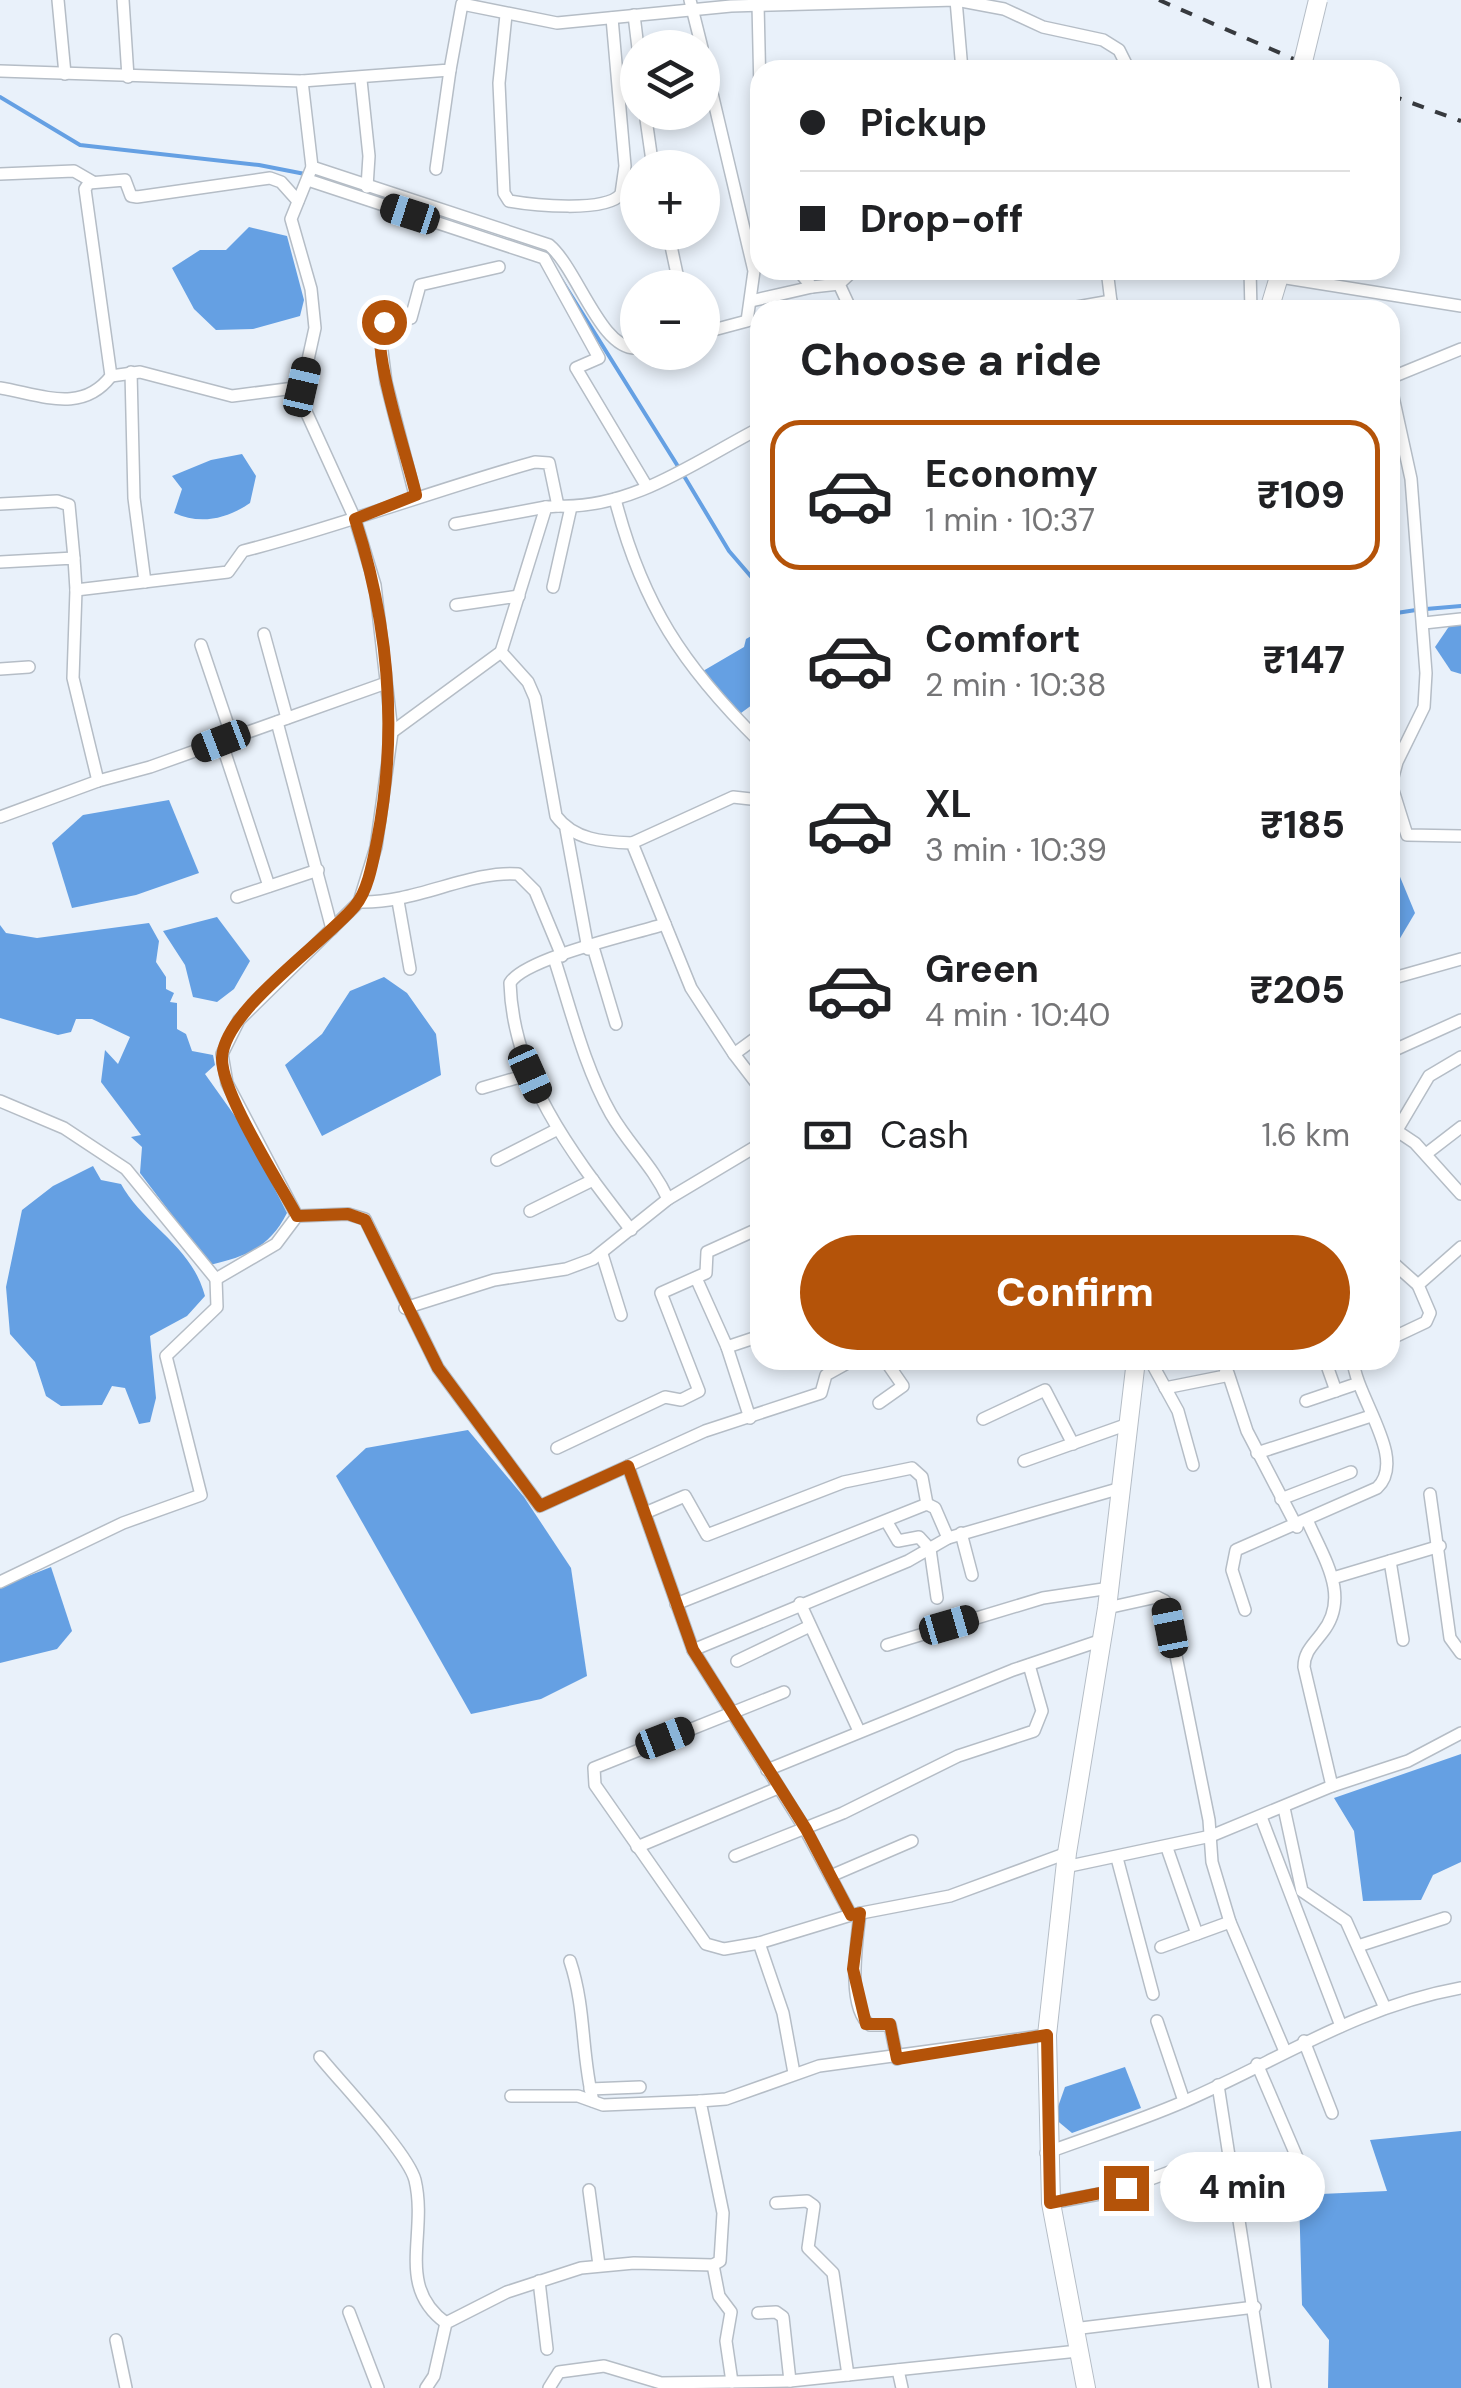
<!DOCTYPE html>
<meta charset="utf-8">
<style>
body{margin:0;font-family:"DM Sans",sans-serif;background:#f2f2f2;color:#202124;height:100vh;display:flex;flex-direction:column;font-size:38px;white-space:nowrap}
*{box-sizing:border-box;margin:0}
p{font-size:32px;color:#757577}
.icon{flex:none;width:55px;height:55px;fill:none;stroke:currentColor;stroke-width:2;stroke-linecap:round;stroke-linejoin:round}
.map{position:relative;flex:1;overflow:hidden}
.panel{position:absolute;left:750px;top:300px;width:650px;height:1070px;display:flex;flex-direction:column;background:#fff;border-radius:30px;box-shadow:0 5px 15px #0003}
.panel>*{flex:none}
.banner{position:absolute;left:750px;top:60px;width:650px;height:220px;border-radius:30px;box-shadow:0 5px 15px #0003;display:grid;align-content:center;height:220px;padding:0 50px;background:#fff}
.buttons{position:absolute;left:620px;top:30px;display:grid;gap:20px}
.buttons a{display:grid;place-items:center;width:100px;height:100px;border-radius:50%;background:#fff;box-shadow:0 5px 15px #0003;font-size:50px}
.end{position:absolute;width:45px;height:45px;margin:-22px;border:12px solid #b45309;background:#fff;box-shadow:0 0 0 5px #fff}
.from{border-radius:50%}
.bubble{position:absolute;height:70px;border-radius:35px;background:#fff;box-shadow:0 5px 15px #0003;font-size:32px;font-weight:800;line-height:70px;text-align:center}
.car{position:absolute;width:30px;height:60px;margin:-30px -15px;border-radius:12px;box-shadow:0 0 8px 2px #0007;background:linear-gradient(#222 24%,#8ab4d8 0 40%,#222 0 76%,#8ab4d8 0 86%,#222 0)}
.banner b{display:flex;align-items:center;gap:35px;height:95px;font-size:38px}
.banner b+b{border-top:2px solid #e0e0e0}
.banner i{width:25px;height:25px;background:#202124}
ul{padding:0;list-style:none}
li{display:flex;align-items:center;gap:30px;height:150px;margin:0 20px 15px;padding:0 30px;border:5px solid transparent;border-radius:30px}
li div{flex:1}
li b{display:block;font-size:38px}
li em{font-style:normal;font-weight:800}
li.selected{border-color:#b45309}
li>.icon{width:90px;height:90px;stroke-width:1.5}
h2{padding:0 50px;font-size:45px;line-height:120px}
.pay{display:flex;align-items:center;gap:25px;height:110px;padding:0 50px;font-size:38px}
.pay p{margin-inline-start:auto}
.button{display:flex;gap:20px;margin-top:auto;padding:20px 50px}
.button a{flex:1;height:115px;border-radius:60px;background:#b45309;color:#fff;font-size:40px;font-weight:800;line-height:115px;text-align:center}
.map>svg:first-child{display:block}
.water{fill:#65a0e3}
.lines{fill:none;stroke-linecap:round;stroke-linejoin:round}
.stream{stroke:#65a0e3;stroke-width:4}
.minor-casing{stroke:#b5bdc6;stroke-width:14}
.secondary-casing{stroke:#b5bdc6;stroke-width:20}
.minor{stroke:#fff;stroke-width:11}
.secondary{stroke:#fff;stroke-width:18}
.rail{stroke:#373a3e;stroke-width:4;stroke-dasharray:12 12;stroke-linecap:butt}
.secondary-bridge-casing{stroke:#b5bdc6;stroke-width:20;stroke-linecap:butt}
.secondary-bridge{stroke:#fff;stroke-width:18}
.route{stroke:#b45309;stroke-width:12}
</style>
<div class="map">
<svg width="1461" height="2388" viewBox="0 0 1461 2388">
<rect width="100%" height="100%" fill="#e9f1fa"/>
<g class="water">
<path d="M249 227 287 236 304 300 300 316 253 329 216 330 194 309 172 268 200 250H226Z"/>
<path d="M242 454 256 476 250 503C227 519 200 525 174 513L182 489 172 476 211 460Z"/>
<path d="M1450 625H1461V674L1451 671 1435 647Z"/>
<path d="M760 631V699L737 716 703 671 744 647 746 639Z"/>
<path d="M169 800 199 873 136 895 72 908 52 843 83 815Z"/>
<path d="M1398 872 1415 913 1399 940 1390 942V873Z"/>
<path d="M217 917 250 961 234 989 217 1002 193 997 185 965 163 931Z"/>
<path d="M149 923 159 941 156 962 166 977V989L174 993 170 1002 177 1003V1029L186 1034 192 1051 213 1055 215 1065 205 1074 247 1133 287 1213C269 1248 247 1256 210 1265L140 1173 142 1147 131 1137 141 1135 101 1082 105 1050 118 1064 130 1037 92 1019H76L71 1032 58 1035 0 1018V925L6 933 37 938Z"/>
<path d="M384 977 407 993 436 1034 441 1075 322 1136 285 1065 322 1034 350 991Z"/>
<path d="M93 1166 101 1180 121 1184C144 1226 191 1244 205 1296L187 1316 150 1336 156 1398 150 1422 139 1424 125 1388 112 1386 102 1405 61 1406 46 1396 35 1362 10 1334 6 1287 22 1210 53 1186Z"/>
<path d="M468 1430 524 1497 571 1568 587 1676 541 1699 471 1714 336 1476 366 1448Z"/>
<path d="M51 1567 72 1631 57 1649 0 1663V1587Z"/>
<path d="M1461 1754V1862L1433 1875 1421 1900 1363 1901 1354 1831 1334 1798Z"/>
<path d="M1125 2067 1141 2108 1072 2133 1054 2118 1065 2087Z"/>
<path d="M1461 2131V2388H1328L1329 2340 1302 2305 1299 2195 1387 2191 1370 2140Z"/>
</g>
<g class="lines">
<g class="stream">
<path d="M0 97 80 145 259 165 305 174"/>
<path d="M549 260 679 468"/>
<path d="M684 476 729 551 760 587"/>
<path d="M1426 609 1461 606"/>
<path d="M1390 614 1416 610"/>
</g>
<g class="minor-casing">
<g id="minor">
<path d="M58 0 65 74"/>
<path d="M123 0 128 77"/>
<path d="M690 0 702 48"/>
<path d="M956 0 962 70"/>
<path d="M758 4 760 92"/>
<path d="M506 15 499 83 504 193 509 201C532 205 606 213 621 194L625 166 612 18"/>
<path d="M634 15 638 48"/>
<path d="M702 51 754 271 747 321 702 333"/>
<path d="M0 71 302 81 450 70 462 4 557 23 731 6 956 0 1004 9 1043 27 1103 40 1119 50 1129 70"/>
<path d="M361 80 369 156 367 187"/>
<path d="M645 112 653 168"/>
<path d="M312 167 549 245C578 269 601 352 638 348"/>
<path d="M436 169 450 70"/>
<path d="M0 174 74 171 93 182"/>
<path d="M308 180 544 258 599 358 576 368 647 487"/>
<path d="M668 232 680 288"/>
<path d="M798 270 812 287 839 284"/>
<path d="M1107 270 1112 310"/>
<path d="M1250 270 1251 310"/>
<path d="M1280 277 1461 306"/>
<path d="M751 301 812 287"/>
<path d="M851 310 839 284 854 270"/>
<path d="M1060 310 1111 301"/>
<path d="M131 372 134 498 145 582"/>
<path d="M111 376 140 372 232 396 302 387"/>
<path d="M1390 378 1461 349"/>
<path d="M1390 383 1411 479 1426 673 1424 707 1397 762 1390 788"/>
<path d="M0 388C42 395 82 414 111 376L85 189 89 183 125 180 131 196 137 197 270 178 281 182 298 201"/>
<path d="M415 495 386 382 379 328 384 322 411 318 420 285 499 267"/>
<path d="M615 499C642 604 683 666 760 742"/>
<path d="M0 504 57 501 69 505 74 558"/>
<path d="M558 506C633 509 696 461 760 428"/>
<path d="M455 524 546 507"/>
<path d="M0 562 74 558 76 590 228 572 243 551C342 526 437 489 535 462L549 463 558 506 546 507 501 652 528 682 535 698 556 816C574 840 603 842 632 843L691 988 734 1054"/>
<path d="M553 587 571 507"/>
<path d="M76 590 73 678 98 781 150 767 386 683"/>
<path d="M456 605 519 596"/>
<path d="M1424 623 1461 619"/>
<path d="M264 634 287 718"/>
<path d="M201 645 232 737"/>
<path d="M0 669 29 667"/>
<path d="M277 722 332 929"/>
<path d="M392 732 501 652"/>
<path d="M221 741 269 886"/>
<path d="M1392 787 1407 835 1461 836"/>
<path d="M0 817 98 781"/>
<path d="M566 829 588 949"/>
<path d="M632 843 733 797 760 800"/>
<path d="M237 897 318 870"/>
<path d="M398 901 410 969"/>
<path d="M359 902C414 904 471 870 518 874L535 891 562 956"/>
<path d="M593 947 616 1024"/>
<path d="M554 958C571 1010 584 1066 611 1114 629 1145 653 1166 668 1199"/>
<path d="M1390 979 1461 959"/>
<path d="M760 1035 734 1054 760 1088"/>
<path d="M1390 1052 1461 1020"/>
<path d="M482 1088 530 1074"/>
<path d="M0 1101 64 1128 126 1169 216 1279 276 1244 297 1216 227 1083 222 1054 239 1020 359 902 376 847 392 732 375 585 355 519 303 405 302 387 315 328 311 289 291 219 312 167 302 81"/>
<path d="M1394 1129 1415 1143 1461 1194"/>
<path d="M1397 1130 1429 1076 1461 1057"/>
<path d="M1426 1154 1461 1127"/>
<path d="M497 1160 556 1130"/>
<path d="M530 1211 593 1180"/>
<path d="M297 1216 348 1214 365 1219 438 1368 540 1506 705 1431 821 1393 826 1375 853 1360"/>
<path d="M631 1230C574 1156 513 1080 510 983 524 958 634 934 665 924"/>
<path d="M602 1254 621 1315"/>
<path d="M1390 1260 1418 1285"/>
<path d="M696 1278 727 1347 750 1418"/>
<path d="M405 1308 494 1280 566 1269 593 1259 668 1199 760 1144"/>
<path d="M1390 1339 1426 1322 1430 1313 1418 1285 1461 1247"/>
<path d="M727 1347 760 1336"/>
<path d="M1150 1360 1178 1411 1193 1465"/>
<path d="M1325 1360 1336 1391"/>
<path d="M1228 1373 1247 1431 1297 1527"/>
<path d="M1165 1388 1225 1376 1227 1360"/>
<path d="M1306 1401 1356 1384"/>
<path d="M879 1403 903 1386 885 1360"/>
<path d="M983 1419 1045 1390 1073 1444"/>
<path d="M557 1448 665 1397 681 1400 699 1391 661 1293 706 1273 707 1252 760 1228"/>
<path d="M1257 1453 1371 1416"/>
<path d="M1024 1461 1128 1424"/>
<path d="M628 1466 693 1650 805 1829 851 1915"/>
<path d="M1430 1494 1450 1638 1461 1653"/>
<path d="M1281 1499 1351 1472"/>
<path d="M645 1513 685 1496 707 1535 844 1482 912 1468 922 1477 927 1504"/>
<path d="M1308 1522C1324 1559 1351 1597 1322 1633 1313 1645 1304 1652 1304 1667L1332 1786"/>
<path d="M888 1524 898 1541 919 1537 930 1549 937 1598"/>
<path d="M961 1533 972 1575"/>
<path d="M1390 1561 1403 1640"/>
<path d="M1333 1578 1440 1546"/>
<path d="M0 1582 123 1523 201 1495 166 1356 217 1307 216 1279"/>
<path d="M800 1603 859 1731"/>
<path d="M676 1604 927 1504 935 1508 948 1538"/>
<path d="M1107 1608 1157 1597 1165 1601 1209 1820 1212 1862 1230 1922 1284 2049"/>
<path d="M1245 1610 1232 1570 1236 1550 1377 1488C1408 1459 1356 1398 1353 1360"/>
<path d="M887 1645 1043 1598 1110 1588"/>
<path d="M693 1650 908 1561 948 1538 1121 1488"/>
<path d="M737 1661 810 1626"/>
<path d="M784 1692 594 1768 595 1785 706 1944 724 1949 759 1943 851 1915 950 1896 1067 1853"/>
<path d="M767 1770 1013 1670 1099 1641"/>
<path d="M1284 1808 1302 1891 1346 1921 1385 2008"/>
<path d="M1261 1817 1341 2026"/>
<path d="M637 1847 778 1788"/>
<path d="M1167 1848 1197 1934"/>
<path d="M735 1856 843 1813 958 1756 1034 1731 1042 1711 1029 1665"/>
<path d="M1117 1858 1153 1994"/>
<path d="M1065 1867 1211 1836 1332 1786 1408 1761 1461 1733"/>
<path d="M833 1875 912 1841"/>
<path d="M860 1913C857 1940 846 2008 870 2025H890L897 2059"/>
<path d="M759 1943 783 2013 794 2073"/>
<path d="M1358 1946 1445 1918"/>
<path d="M1161 1947 1230 1922"/>
<path d="M570 1961C586 2009 581 2053 593 2101"/>
<path d="M1157 2021 1184 2101"/>
<path d="M1304 2041 1332 2113"/>
<path d="M320 2057C341 2083 408 2153 415 2180 428 2235 395 2286 446 2323"/>
<path d="M1257 2064 1302 2169"/>
<path d="M1218 2085 1265 2388"/>
<path d="M590 2089 640 2087"/>
<path d="M511 2096H578L603 2105 700 2101"/>
<path d="M1046 2153C1092 2136 1139 2121 1183 2102 1278 2061 1356 2007 1461 1988"/>
<path d="M589 2190 599 2265"/>
<path d="M776 2203 807 2201 814 2206 808 2248 833 2273 848 2375"/>
<path d="M1051 2203 1121 2190 1183 2167 1197 2204 1238 2198"/>
<path d="M713 2265 719 2296 731 2312 726 2341 732 2382"/>
<path d="M539 2281 547 2349"/>
<path d="M349 2312 378 2388"/>
<path d="M758 2313 776 2312 783 2317 790 2381"/>
<path d="M1073 2329 1255 2307"/>
<path d="M116 2340 126 2388"/>
<path d="M898 2370 902 2388"/>
<path d="M426 2388 434 2376 446 2323 507 2292 581 2268 634 2263 713 2265 720 2261 723 2213 700 2101 726 2099 819 2066 1047 2035"/>
<path d="M549 2388 559 2372 604 2366 661 2383 790 2381 1078 2351"/>
</g>
</g>
<g class="secondary-casing">
<g id="secondary">
<path d="M1269 310 1281 270"/>
<path d="M1086 2388 1051 2203 1047 2035 1067 1853 1107 1608 1136 1360"/>
</g>
</g>
<use href="#minor" class="minor"/>
<use href="#secondary" class="secondary"/>
<g class="rail">
<path d="M1159 0 1319 70"/>
<path d="M1390 95 1461 121"/>
</g>
<g class="secondary-bridge-casing">
<path id="secondary-bridge" d="M1301 70 1318 0"/>
</g>
<use href="#secondary-bridge" class="secondary-bridge"/>
</g>
<g class="lines">
<path class="route" d="M384 322C367 340 410 465 416 495L355 519C389 624 398 733 377 841 373 861 368 891 355 906 324 943 224 1010 222 1058 221 1093 279 1182 297 1216L348 1214 365 1220 438 1368 540 1506 628 1466 693 1650 806 1829 851 1915 860 1913 853 1969 866 2024H890L897 2059 1047 2035 1050 2203 1126 2188"/>
</g>
</svg>
<div class="buttons">
<a><svg class="icon" aria-label="layers" viewBox="0 0 24 24"><path d="M12 4l9 5-9 5-9-5zM3 14l9 5 9-5"/></svg></a>
<a>+</a>
<a>−</a>
</div>
<i class="end from" style="left:384px;top:322px"></i>
<i class="end" style="left:1126px;top:2188px"></i>
<div class="bubble" style="left:1160px;top:2152px;width:165px">4 min</div>
<i class="car" style="left:410px;top:214px;rotate:288deg"></i>
<i class="car" style="left:302px;top:387px;rotate:13deg"></i>
<i class="car" style="left:221px;top:741px;rotate:249deg"></i>
<i class="car" style="left:530px;top:1074px;rotate:156deg"></i>
<i class="car" style="left:949px;top:1625px;rotate:74deg"></i>
<i class="car" style="left:1170px;top:1628px;rotate:349deg"></i>
<i class="car" style="left:665px;top:1738px;rotate:69deg"></i>
<div class="banner">
<b><i class="from"></i>Pickup</b>
<b><i></i>Drop-off</b>
</div>
<section class="panel">
<h2>Choose a ride</h2>
<ul>
<li class="selected"><svg class="icon" aria-label="car" viewBox="0 0 24 24"><path d="M5 17H2v-5l4-1 3-4h7l3 4 3 1v5h-3M9 17h6M6 11h13"/><circle cx="7" cy="17" r="2"/><circle cx="17" cy="17" r="2"/></svg><div><b>Economy</b><p>1 min · 10:37</p></div><em>₹109</em></li>
<li><svg class="icon" aria-label="car" viewBox="0 0 24 24"><path d="M5 17H2v-5l4-1 3-4h7l3 4 3 1v5h-3M9 17h6M6 11h13"/><circle cx="7" cy="17" r="2"/><circle cx="17" cy="17" r="2"/></svg><div><b>Comfort</b><p>2 min · 10:38</p></div><em>₹147</em></li>
<li><svg class="icon" aria-label="car" viewBox="0 0 24 24"><path d="M5 17H2v-5l4-1 3-4h7l3 4 3 1v5h-3M9 17h6M6 11h13"/><circle cx="7" cy="17" r="2"/><circle cx="17" cy="17" r="2"/></svg><div><b>XL</b><p>3 min · 10:39</p></div><em>₹185</em></li>
<li><svg class="icon" aria-label="car" viewBox="0 0 24 24"><path d="M5 17H2v-5l4-1 3-4h7l3 4 3 1v5h-3M9 17h6M6 11h13"/><circle cx="7" cy="17" r="2"/><circle cx="17" cy="17" r="2"/></svg><div><b>Green</b><p>4 min · 10:40</p></div><em>₹205</em></li>
</ul>
<div class="pay"><svg class="icon" aria-label="cash" viewBox="0 0 24 24"><path d="M3 7h18v10H3z"/><circle cx="12" cy="12" r="2"/></svg>Cash<p>1.6 km</p></div>
<div class="button"><a>Confirm</a></div>
</section>
</div>
